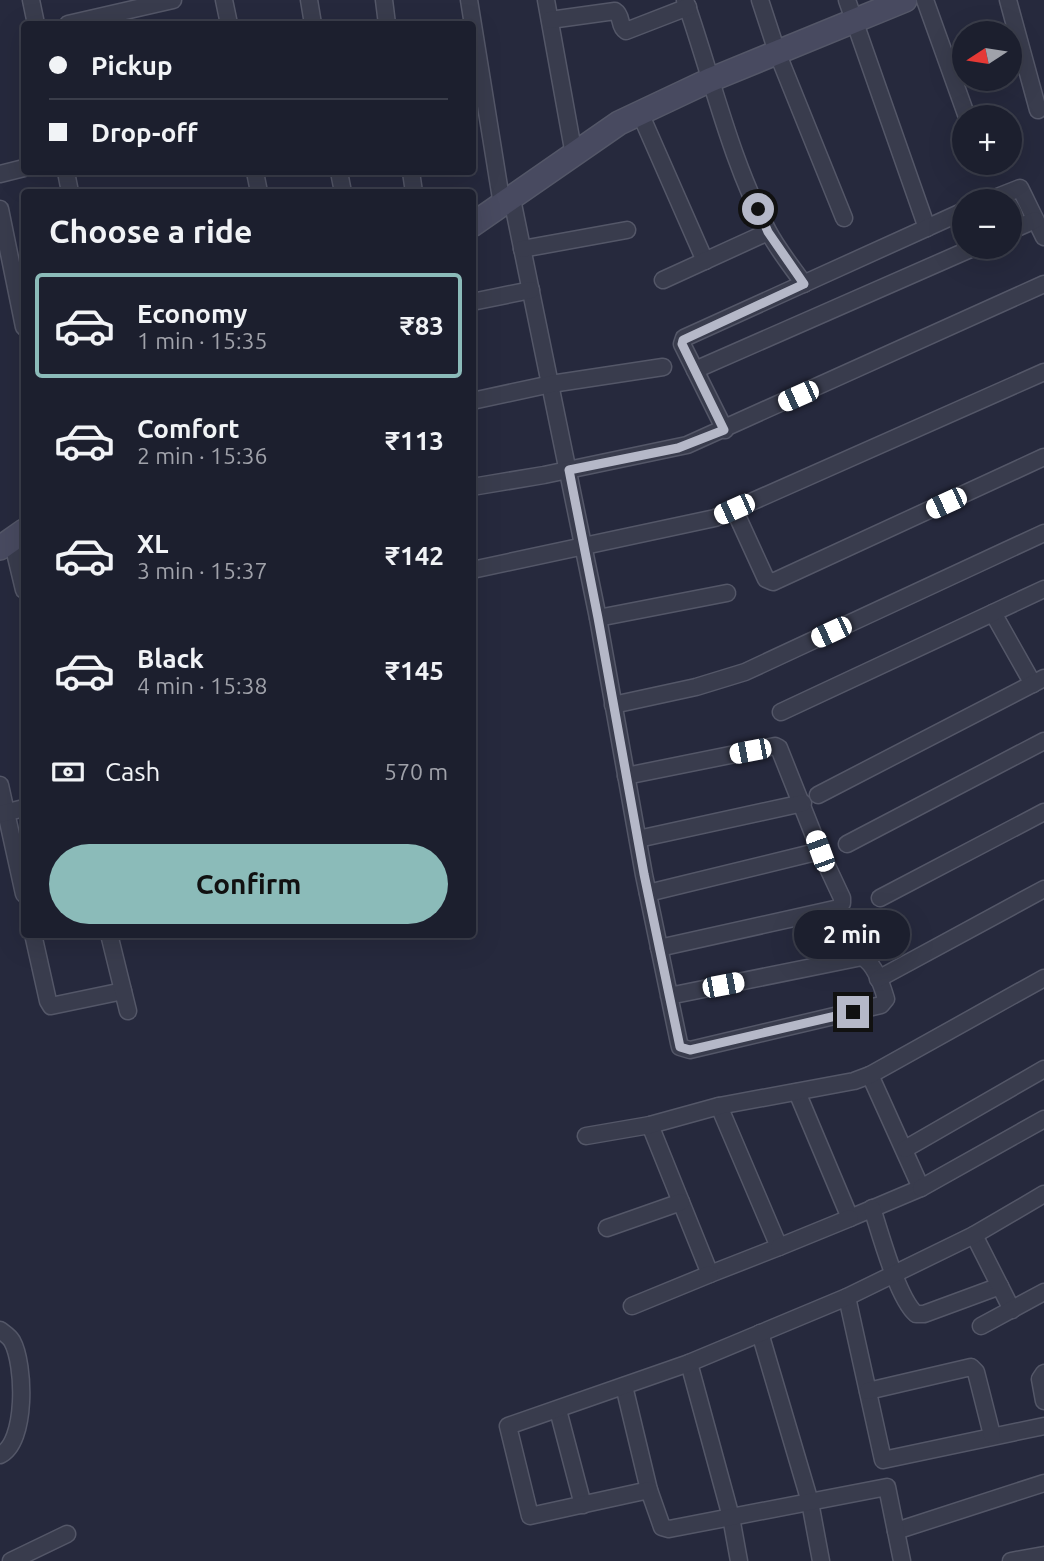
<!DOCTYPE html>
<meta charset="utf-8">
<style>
body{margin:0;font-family:Ubuntu,sans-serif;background:#252736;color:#f1f3f6;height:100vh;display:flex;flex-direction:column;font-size:26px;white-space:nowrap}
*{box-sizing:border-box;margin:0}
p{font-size:23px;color:#a0a2aa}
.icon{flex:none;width:38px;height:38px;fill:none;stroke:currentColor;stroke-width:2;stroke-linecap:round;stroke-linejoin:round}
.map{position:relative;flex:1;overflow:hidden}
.sheet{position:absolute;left:21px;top:189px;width:455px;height:749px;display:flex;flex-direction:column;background:#1c1f2e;border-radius:7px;box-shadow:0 7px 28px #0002,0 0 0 2px #3a3d4a}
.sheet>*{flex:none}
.banner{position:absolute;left:21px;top:21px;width:455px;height:154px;border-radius:7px;box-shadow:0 7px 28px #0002,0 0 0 2px #3a3d4a;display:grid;align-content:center;height:154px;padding:0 28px;background:#1c1f2e}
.needle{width:46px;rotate:258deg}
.controls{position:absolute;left:952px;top:21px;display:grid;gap:14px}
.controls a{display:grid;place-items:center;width:70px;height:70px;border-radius:50%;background:#1c1f2e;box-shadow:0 7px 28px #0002,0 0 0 2px #3a3d4a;font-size:35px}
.end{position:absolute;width:32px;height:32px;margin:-16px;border:9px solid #b5b8c8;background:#111;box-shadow:0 0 0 4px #111}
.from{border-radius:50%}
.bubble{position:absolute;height:49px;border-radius:24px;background:#1c1f2e;box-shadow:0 7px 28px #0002,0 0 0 2px #3a3d4a;font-size:23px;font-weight:600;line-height:49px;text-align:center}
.car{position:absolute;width:21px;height:42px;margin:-21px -10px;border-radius:9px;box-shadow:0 0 5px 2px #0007;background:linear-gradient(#fff 24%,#345 0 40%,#fff 0 76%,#345 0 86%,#fff 0)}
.banner b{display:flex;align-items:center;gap:24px;height:66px;font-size:26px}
.banner b+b{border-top:2px solid #3a3d4a}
.banner i{width:18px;height:18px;background:#f1f3f6}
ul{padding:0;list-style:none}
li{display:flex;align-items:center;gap:21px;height:105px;margin:0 14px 10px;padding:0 14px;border:4px solid transparent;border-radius:7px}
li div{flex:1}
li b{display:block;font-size:26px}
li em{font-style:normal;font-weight:600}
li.active{border-color:#8bbbb9}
li>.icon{width:63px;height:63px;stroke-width:1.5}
h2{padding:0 28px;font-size:32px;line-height:84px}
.pay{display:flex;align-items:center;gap:18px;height:77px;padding:0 28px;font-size:26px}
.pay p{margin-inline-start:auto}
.action{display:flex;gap:14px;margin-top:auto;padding:14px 28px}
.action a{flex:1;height:80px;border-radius:42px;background:#8bbbb9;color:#111;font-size:28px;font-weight:600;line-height:80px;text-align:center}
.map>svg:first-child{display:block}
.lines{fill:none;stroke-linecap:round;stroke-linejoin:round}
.street-casing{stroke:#545768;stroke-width:19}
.secondary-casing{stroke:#545768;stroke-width:26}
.street{stroke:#393c4d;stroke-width:16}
.secondary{stroke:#484a60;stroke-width:23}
.route{stroke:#b5b8c8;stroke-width:9}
</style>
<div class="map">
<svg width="1044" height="1561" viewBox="0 0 1044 1561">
<rect width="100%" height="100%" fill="#26293d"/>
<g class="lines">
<g class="street-casing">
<g id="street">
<path d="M31 0 36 24"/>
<path d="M224 0 229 24"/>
<path d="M309 0 313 24"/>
<path d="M384 0 387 24"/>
<path d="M469 0 502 205"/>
<path d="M546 0 574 155"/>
<path d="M685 0C712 77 730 159 768 231 778 250 792 267 804 284"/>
<path d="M760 0 777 52 844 218"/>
<path d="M847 0 927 228"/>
<path d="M925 0 967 117"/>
<path d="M1008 0 1038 110"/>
<path d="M550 20 615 11C623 16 618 26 626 31L688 7"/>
<path d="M68 24 173 0"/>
<path d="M640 113 705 261"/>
<path d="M66 172 70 192"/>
<path d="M255 172 259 192"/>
<path d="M339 172 343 192"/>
<path d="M411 172 414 192"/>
<path d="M0 174 24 168"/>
<path d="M512 199 598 618 644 875 679 1043 680 1047 690 1050 881 1005 886 999C882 985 875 964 862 957L669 996"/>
<path d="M987 201 1020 188 1044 237"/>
<path d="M0 209 24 327"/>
<path d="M1010 231 1035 220"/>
<path d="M522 249 627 230"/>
<path d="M663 280 768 232"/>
<path d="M472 302 531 290"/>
<path d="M695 370 682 344 684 338 964 211"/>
<path d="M472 401 551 384 663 367"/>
<path d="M725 430 695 370 975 247"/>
<path d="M472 487 544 475 687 445 1044 284"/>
<path d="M734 509 766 579 773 582 1044 457"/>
<path d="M12 540 24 590"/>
<path d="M472 570 715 518 1044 372"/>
<path d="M993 613 1033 684"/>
<path d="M598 618 727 593"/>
<path d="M613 705 696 687 745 672 1044 533"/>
<path d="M781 712 1044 589"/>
<path d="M626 776 775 746 779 748 820 851 842 898V903L839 908 659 948"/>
<path d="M0 785 24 894"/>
<path d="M818 795 1044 678"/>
<path d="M0 814 24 808"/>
<path d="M638 839 803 803"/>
<path d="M847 844 1044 741"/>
<path d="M648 893 820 851"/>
<path d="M880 898 1044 812"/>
<path d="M33 934 48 1001 51 1006 123 991"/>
<path d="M109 934 128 1011"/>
<path d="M878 979 1044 889"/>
<path d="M797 1092 850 1218 921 1188 870 1075"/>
<path d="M650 1125 710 1274 779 1247 719 1106"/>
<path d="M586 1136 650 1125 719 1106 854 1081 870 1075 1044 978"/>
<path d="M905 1149 1044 1069"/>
<path d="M921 1188 1044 1119"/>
<path d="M872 1208C880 1233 898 1299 916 1314H924L1000 1286"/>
<path d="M607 1228 681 1202"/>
<path d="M974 1235 1012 1310"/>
<path d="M779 1247 850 1218"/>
<path d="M847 1297 883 1460 1044 1426"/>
<path d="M632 1306 710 1274"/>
<path d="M981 1326 1044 1292"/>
<path d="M0 1330C5 1334 9 1336 12 1341 25 1364 27 1443 0 1455"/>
<path d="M760 1333 810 1502 821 1561"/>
<path d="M689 1363 731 1517 739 1561"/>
<path d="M1044 1373 1040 1379 1044 1401"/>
<path d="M624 1386 649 1490"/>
<path d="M868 1391 971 1367 976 1372 992 1435"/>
<path d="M558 1410 583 1505"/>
<path d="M896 1531 1044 1483"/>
<path d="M11 1561 67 1534"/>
<path d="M902 1561 887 1487 669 1529 662 1527 649 1490 530 1516 508 1426 689 1363 847 1297 974 1235 1044 1194"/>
<path d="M1011 1561 1044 1555"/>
</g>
</g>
<g class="secondary-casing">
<g id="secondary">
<path d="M472 225 619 123 710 80 905 0"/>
<path d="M0 548 24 531"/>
</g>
</g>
<use href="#street" class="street"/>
<use href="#secondary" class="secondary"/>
</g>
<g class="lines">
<path class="route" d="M758 209 768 232 804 284 683 340 682 344 724 430 678 448 569 470 598 618 644 874 680 1047 690 1050 853 1012"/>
</g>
</svg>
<div class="controls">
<a><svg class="needle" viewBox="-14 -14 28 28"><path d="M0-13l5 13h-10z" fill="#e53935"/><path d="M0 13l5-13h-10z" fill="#a0a2aa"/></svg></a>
<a>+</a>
<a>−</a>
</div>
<i class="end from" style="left:758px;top:209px"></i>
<i class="end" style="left:853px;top:1012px"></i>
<div class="bubble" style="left:794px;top:910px;width:116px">2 min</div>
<i class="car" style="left:798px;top:396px;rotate:246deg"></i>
<i class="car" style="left:946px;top:503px;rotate:245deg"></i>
<i class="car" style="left:734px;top:509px;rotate:246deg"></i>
<i class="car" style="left:831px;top:632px;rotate:245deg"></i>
<i class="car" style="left:750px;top:751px;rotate:259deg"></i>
<i class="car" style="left:820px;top:851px;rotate:340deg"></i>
<i class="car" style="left:723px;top:985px;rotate:79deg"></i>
<div class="banner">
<b><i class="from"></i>Pickup</b>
<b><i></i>Drop-off</b>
</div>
<section class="sheet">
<h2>Choose a ride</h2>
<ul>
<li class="active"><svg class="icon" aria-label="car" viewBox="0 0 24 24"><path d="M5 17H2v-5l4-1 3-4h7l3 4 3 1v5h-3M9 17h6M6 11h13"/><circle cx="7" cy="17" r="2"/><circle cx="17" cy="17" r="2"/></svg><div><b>Economy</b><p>1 min · 15:35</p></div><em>₹83</em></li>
<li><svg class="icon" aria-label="car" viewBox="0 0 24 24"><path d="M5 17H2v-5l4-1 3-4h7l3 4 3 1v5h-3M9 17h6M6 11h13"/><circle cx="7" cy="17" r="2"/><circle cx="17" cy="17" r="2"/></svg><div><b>Comfort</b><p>2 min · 15:36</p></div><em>₹113</em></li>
<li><svg class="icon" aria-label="car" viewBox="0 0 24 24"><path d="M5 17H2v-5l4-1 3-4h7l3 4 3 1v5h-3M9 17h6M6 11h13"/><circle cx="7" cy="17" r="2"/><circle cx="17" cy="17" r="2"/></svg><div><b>XL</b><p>3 min · 15:37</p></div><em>₹142</em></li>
<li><svg class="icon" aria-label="car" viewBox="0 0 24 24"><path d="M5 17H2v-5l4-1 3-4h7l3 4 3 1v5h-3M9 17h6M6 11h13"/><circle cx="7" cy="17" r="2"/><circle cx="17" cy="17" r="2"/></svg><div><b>Black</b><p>4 min · 15:38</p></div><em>₹145</em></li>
</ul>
<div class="pay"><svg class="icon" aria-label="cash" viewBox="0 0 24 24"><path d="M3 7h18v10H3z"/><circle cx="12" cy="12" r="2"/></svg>Cash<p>570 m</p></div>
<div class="action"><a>Confirm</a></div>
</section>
</div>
